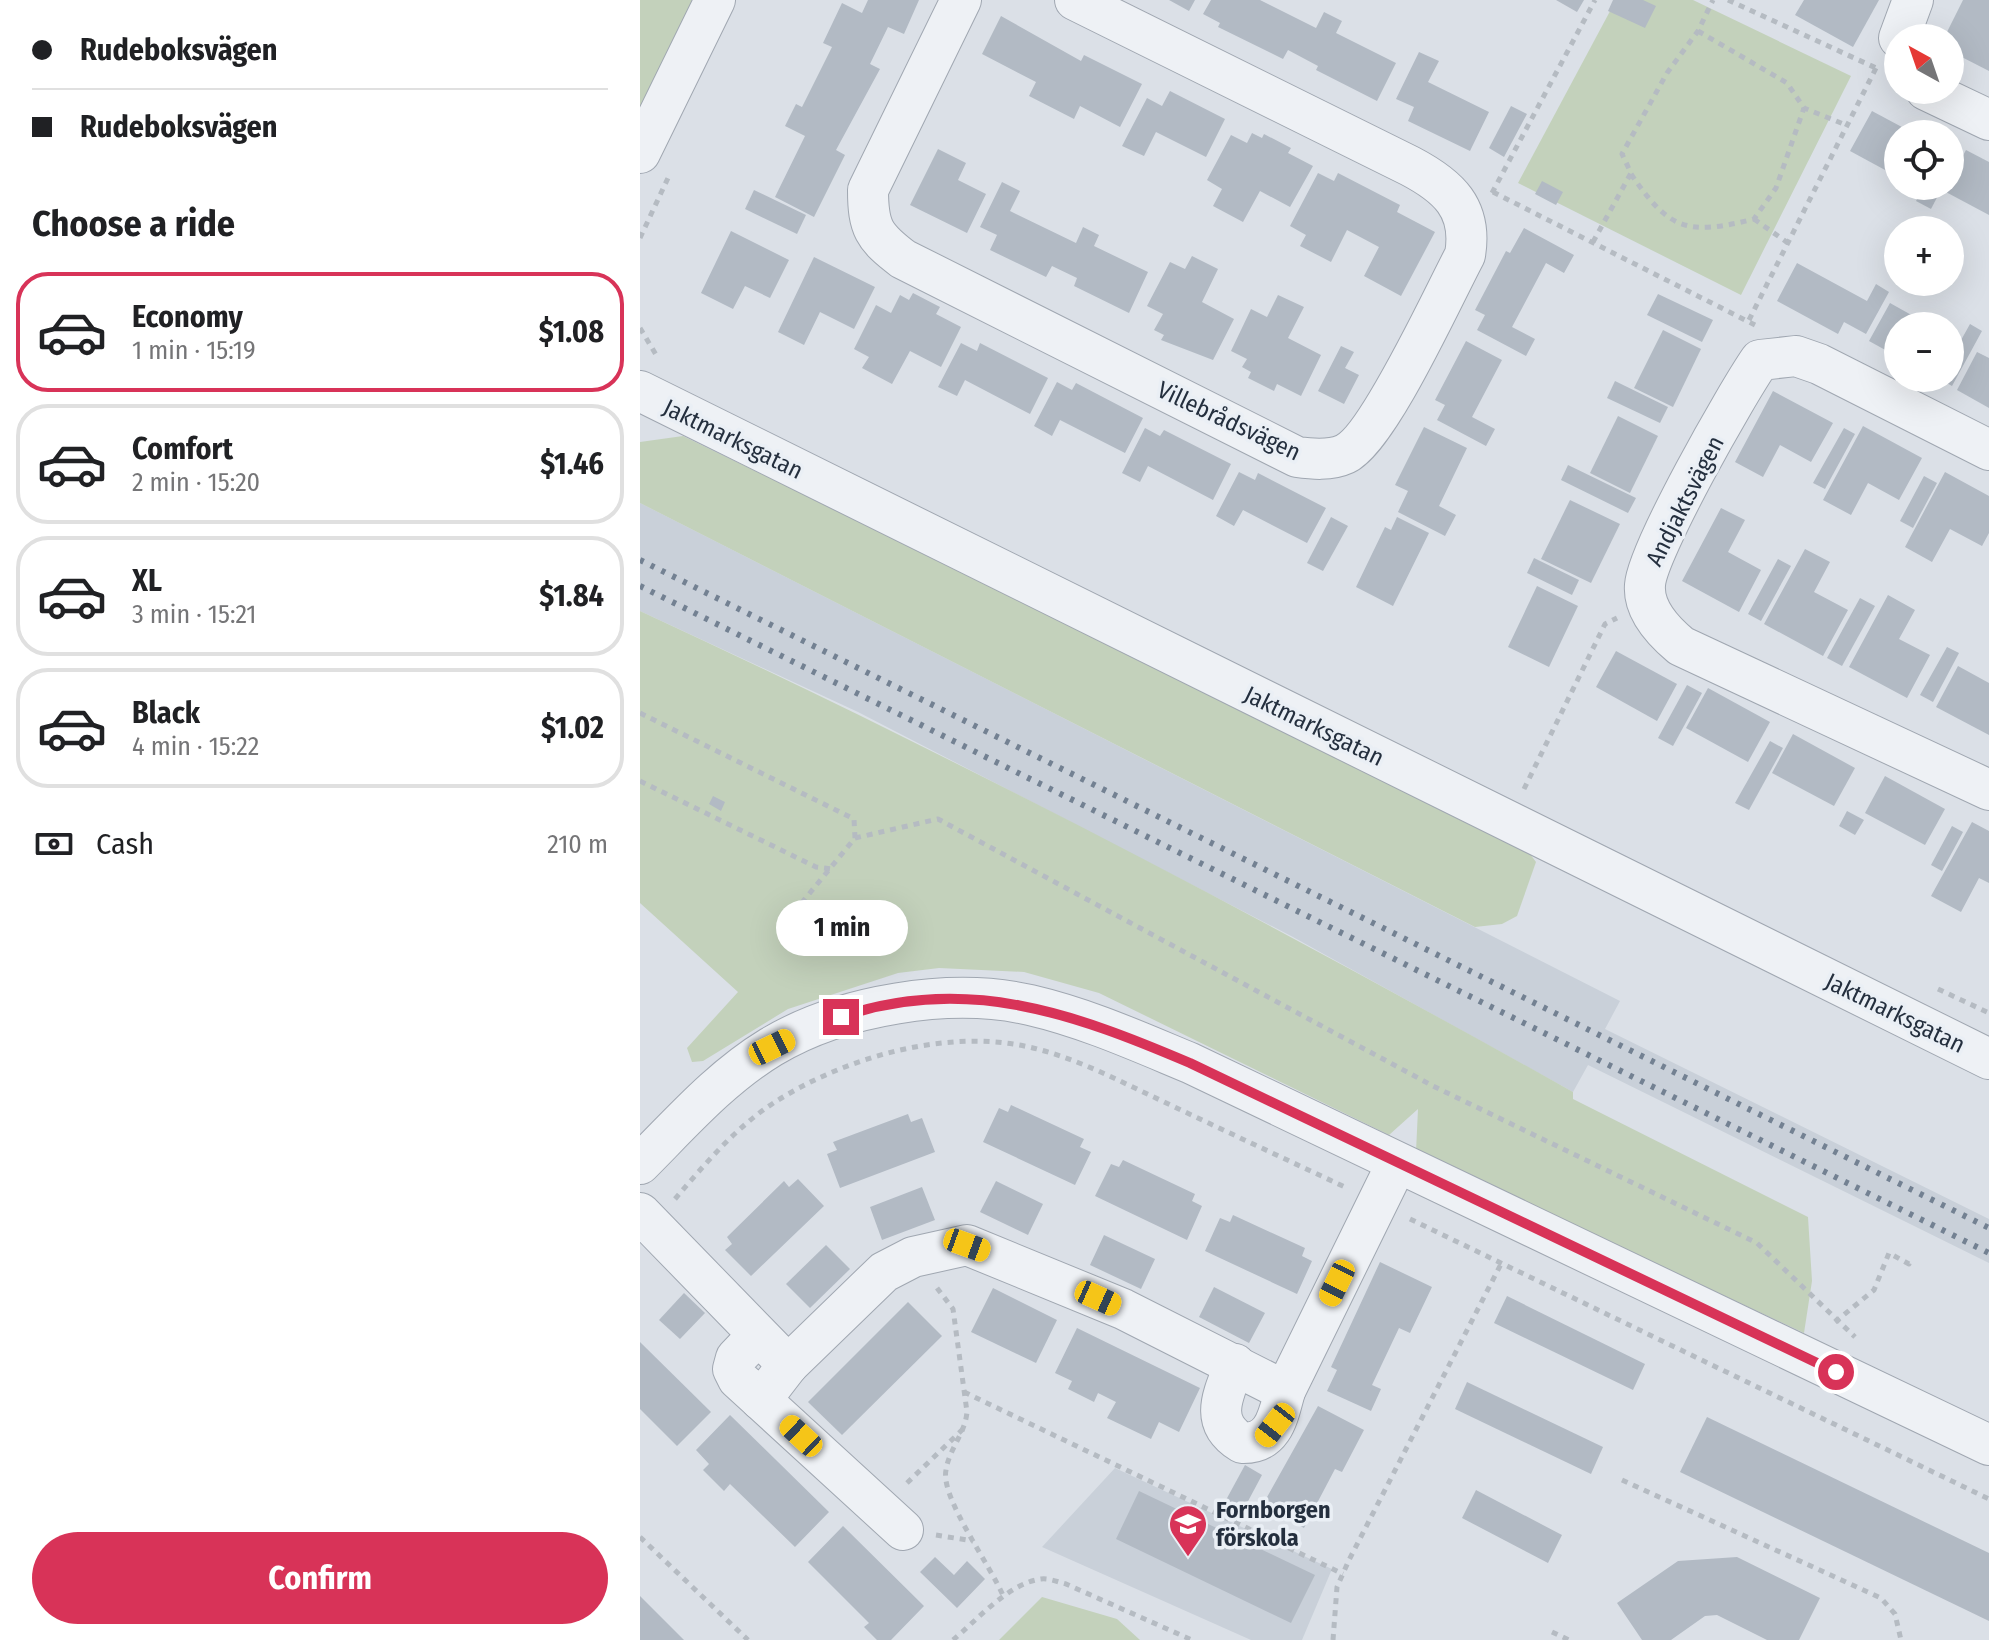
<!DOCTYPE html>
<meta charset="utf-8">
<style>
body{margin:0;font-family:"Fira Sans Condensed",sans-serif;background:#f6f6f6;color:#202124;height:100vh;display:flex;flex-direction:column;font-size:30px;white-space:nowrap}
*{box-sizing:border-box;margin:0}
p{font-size:26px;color:#757577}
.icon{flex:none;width:44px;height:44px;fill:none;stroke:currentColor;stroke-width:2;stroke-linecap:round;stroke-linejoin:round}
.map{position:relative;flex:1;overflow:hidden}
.side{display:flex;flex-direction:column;background:#fff;width:640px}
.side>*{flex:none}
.banner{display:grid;align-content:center;height:176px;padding:0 32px;background:#fff}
.needle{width:52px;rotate:320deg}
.tools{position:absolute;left:1244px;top:24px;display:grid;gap:16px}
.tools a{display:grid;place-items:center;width:80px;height:80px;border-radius:50%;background:#fff;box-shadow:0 8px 32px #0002;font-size:40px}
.end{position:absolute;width:36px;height:36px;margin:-18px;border:10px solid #d83358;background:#fff;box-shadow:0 0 0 4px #fff}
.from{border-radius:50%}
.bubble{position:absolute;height:56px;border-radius:28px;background:#fff;box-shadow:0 8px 32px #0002;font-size:26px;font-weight:700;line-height:56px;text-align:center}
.car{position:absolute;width:24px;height:48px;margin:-24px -12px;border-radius:10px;box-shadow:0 0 6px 2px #0007;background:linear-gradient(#f5c518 24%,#345 0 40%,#f5c518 0 76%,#345 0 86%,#f5c518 0)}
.banner b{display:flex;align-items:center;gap:28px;height:76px;font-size:30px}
.banner b+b{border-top:2px solid #e0e0e0}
.banner i{width:20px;height:20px;background:#202124}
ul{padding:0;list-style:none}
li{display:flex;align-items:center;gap:24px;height:120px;margin:0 16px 12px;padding:0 16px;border:4px solid #e0e0e0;border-radius:32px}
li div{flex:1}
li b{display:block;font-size:30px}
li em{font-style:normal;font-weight:700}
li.selected{border-color:#d83358}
li>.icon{width:72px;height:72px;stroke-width:1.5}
h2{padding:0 32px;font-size:36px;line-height:96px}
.pay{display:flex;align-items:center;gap:20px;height:88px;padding:0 32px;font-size:30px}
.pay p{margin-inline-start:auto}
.primary-button{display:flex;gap:16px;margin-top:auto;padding:16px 32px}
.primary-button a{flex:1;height:92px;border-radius:48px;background:#d83358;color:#fff;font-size:32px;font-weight:700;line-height:92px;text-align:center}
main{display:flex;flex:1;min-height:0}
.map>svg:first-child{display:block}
.built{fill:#c9d0d9}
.green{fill:#c3d1bb}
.building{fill:#b2bac4}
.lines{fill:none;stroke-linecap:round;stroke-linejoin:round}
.minor-casing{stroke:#a0a7b1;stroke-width:42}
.path{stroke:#b5bbc2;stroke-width:5;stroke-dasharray:6 6;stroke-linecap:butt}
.minor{stroke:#eef1f5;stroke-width:40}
.rail{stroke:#738192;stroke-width:6;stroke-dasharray:4 8;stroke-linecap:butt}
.route{stroke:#d83358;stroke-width:10}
.labels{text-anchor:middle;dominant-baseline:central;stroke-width:7;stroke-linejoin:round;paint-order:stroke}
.street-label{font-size:24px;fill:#242f3e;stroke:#eaeff5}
.poi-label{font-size:24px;font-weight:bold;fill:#242f3e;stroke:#eaeff5;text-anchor:start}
</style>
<main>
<section class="side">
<div class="banner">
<b><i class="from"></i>Rudeboksvägen</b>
<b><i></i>Rudeboksvägen</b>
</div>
<h2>Choose a ride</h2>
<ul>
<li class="selected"><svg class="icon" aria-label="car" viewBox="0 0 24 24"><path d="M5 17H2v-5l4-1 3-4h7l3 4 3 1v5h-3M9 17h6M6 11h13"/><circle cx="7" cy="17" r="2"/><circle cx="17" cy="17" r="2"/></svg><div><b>Economy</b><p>1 min · 15:19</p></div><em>$1.08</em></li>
<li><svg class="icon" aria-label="car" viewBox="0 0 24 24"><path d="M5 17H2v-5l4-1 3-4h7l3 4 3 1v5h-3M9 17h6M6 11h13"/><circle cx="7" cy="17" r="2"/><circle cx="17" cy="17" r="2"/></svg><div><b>Comfort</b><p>2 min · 15:20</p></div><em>$1.46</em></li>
<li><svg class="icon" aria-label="car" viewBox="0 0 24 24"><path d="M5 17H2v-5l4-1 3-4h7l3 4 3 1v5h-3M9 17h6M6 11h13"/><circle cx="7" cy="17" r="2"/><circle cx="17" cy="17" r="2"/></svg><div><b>XL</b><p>3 min · 15:21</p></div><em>$1.84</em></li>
<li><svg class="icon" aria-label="car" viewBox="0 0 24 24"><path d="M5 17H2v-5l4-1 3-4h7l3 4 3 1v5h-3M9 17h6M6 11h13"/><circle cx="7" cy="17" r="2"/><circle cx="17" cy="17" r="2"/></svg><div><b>Black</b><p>4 min · 15:22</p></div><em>$1.02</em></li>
</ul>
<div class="pay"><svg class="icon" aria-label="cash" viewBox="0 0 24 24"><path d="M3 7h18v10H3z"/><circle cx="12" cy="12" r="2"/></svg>Cash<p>210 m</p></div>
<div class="primary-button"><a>Confirm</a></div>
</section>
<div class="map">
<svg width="1349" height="1640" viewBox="0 0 1349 1640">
<rect width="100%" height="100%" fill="#dbe0e7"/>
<g class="built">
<path d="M0 503 980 1001 965 1029 1349 1219V1263L948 1065 933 1092 653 937 218 712 0 611Z"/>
<path d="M475 1468 692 1569 662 1640H611L402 1547Z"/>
</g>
<g class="green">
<path d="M0 0H54L0 118Z"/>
<path d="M976 0H1053L1211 76 1101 295 878 183Z"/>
<path d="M43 436 881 842 896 862 877 916 862 924 835 927 0 503V442Z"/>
<path d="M0 611C318 758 628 921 933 1092V1099L1168 1217 1172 1281 1164 1333 776 1152 778 1109 749 1135 459 993 384 972 299 968 258 973 148 1009 63 1061 52 1062 47 1048 98 992 0 903Z"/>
<path d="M402 1597 477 1619 500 1640H359Z"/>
</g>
<g class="building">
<path d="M228 0H279L264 34 248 27 230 64 240 69 196 150 205 155 174 217 135 197 165 136 145 126 156 104 162 107 192 47 183 43 202 3 222 13Z"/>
<path d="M529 0H555L549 11Z"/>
<path d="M571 0H620L676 28 684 12 702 21 696 33 756 63 737 101 676 70 678 66 648 50 643 59 578 27 580 23 563 14Z"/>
<path d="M916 0H944L937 12Z"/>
<path d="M973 0H1003L1016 6 1005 28 968 11Z"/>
<path d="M1164 0H1239L1213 47 1155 15Z"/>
<path d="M1323 0H1349V71L1310 51V38H1304Z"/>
<path d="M361 16 441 61 444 55 502 84 480 127 440 106 434 119 389 96 396 82 342 54Z"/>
<path d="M779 52 799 61 788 82 849 112 830 151 768 121 774 107 756 99Z"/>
<path d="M530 91 585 119 566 157 516 132 504 156 482 146 507 98 522 106Z"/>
<path d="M871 106 887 114 864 157 849 148Z"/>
<path d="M1232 111 1275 134H1258V177L1210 151Z"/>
<path d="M612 133 622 138 624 134 651 148 648 153 673 166 650 207 620 191 603 222 573 206 582 189 567 180 591 135 607 143Z"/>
<path d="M298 149 326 163 318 180 346 194 327 233 270 205Z"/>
<path d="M1310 149 1319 154 1310 172Z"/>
<path d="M1326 150 1349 162V215L1304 191Z"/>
<path d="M678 173 694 181 698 173 760 205 757 212 795 232 761 296 724 276 739 247 707 230 691 262 660 246 666 235 650 226Z"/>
<path d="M902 181 923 192 916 205 895 194Z"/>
<path d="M362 182 380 191 370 211 436 243 443 227 459 235 454 246 508 272 489 313 434 286 437 278 412 266 406 277 350 250 357 235 340 227Z"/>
<path d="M1284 186H1303L1291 209 1276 201Z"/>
<path d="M114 190 166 215 157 234 105 209Z"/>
<path d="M884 228 934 255 924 273 906 263 872 327 895 339 886 356 837 330 845 315 835 310 866 251 870 253Z"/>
<path d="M91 231 149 260 130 298 105 286 93 309 61 293Z"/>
<path d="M552 256 578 269 562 302 594 319 573 360 521 340 524 335 514 330 523 314 507 306 530 262 545 269Z"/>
<path d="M174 257 235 287 214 329 180 312 164 345 138 332Z"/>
<path d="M1157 263 1227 301 1236 284 1249 292 1226 334 1204 322 1198 334 1137 301Z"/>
<path d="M273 293 300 307 296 314 321 327 301 367 270 351 252 384 222 368 229 357 214 349 236 305 251 313 260 295 269 300Z"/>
<path d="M1018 294 1073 320 1062 342 1007 315Z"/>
<path d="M638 295 664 307 648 338 681 355 661 396 637 384 634 391 608 378 611 372 602 367 607 359 591 351 611 309 627 317Z"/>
<path d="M1250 303 1291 326H1258V357L1229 341Z"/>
<path d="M1330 324 1342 331 1312 386 1298 378H1310V336L1320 342Z"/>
<path d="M1023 330 1061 349 1033 407 994 388Z"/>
<path d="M826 341 862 360 832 417 855 429 846 446 797 420 805 405 795 400Z"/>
<path d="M321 343 337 351 340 343 408 378 390 414 325 380 317 396 298 387Z"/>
<path d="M701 346 714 352 705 368 719 375 704 404 678 391Z"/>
<path d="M1337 352 1349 358V408L1317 390Z"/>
<path d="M975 381 1028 407 1020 423 967 398Z"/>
<path d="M417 382 432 390 436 383 503 418 485 453 420 420 412 436 394 426Z"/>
<path d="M1133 391 1193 423 1171 462 1140 445 1123 477 1095 462Z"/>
<path d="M978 416 1018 436 990 493 950 473Z"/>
<path d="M1223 426 1282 458 1259 500 1228 483 1211 515 1183 500Z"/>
<path d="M784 427 827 448 799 506 816 515 805 536 758 512 768 491 755 485Z"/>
<path d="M505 428 520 436 524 430 591 464 573 500 508 466 500 482 482 473Z"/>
<path d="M1204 428 1215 434 1185 489 1173 483Z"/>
<path d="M928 465 996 498 988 513 921 480Z"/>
<path d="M599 472 615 480 618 473 686 508 667 543 603 510 594 526 576 516Z"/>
<path d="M1305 472 1349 496V533L1342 546 1310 529 1292 562 1265 547Z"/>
<path d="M1284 476 1297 483 1273 528 1260 521Z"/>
<path d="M930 500 980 524 951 583 901 559Z"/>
<path d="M1081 508 1105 520 1088 552 1121 570 1099 612 1042 581Z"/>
<path d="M691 517 708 526 683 571 667 563Z"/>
<path d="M757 517 789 533 753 606 716 587 745 527 751 530Z"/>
<path d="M1165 549 1190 562 1174 592 1208 610 1183 656 1124 624Z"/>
<path d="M894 558 939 580 932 595 887 573Z"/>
<path d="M1138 559 1151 566 1121 621 1108 614Z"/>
<path d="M897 586 938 606 909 667 868 647Z"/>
<path d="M1248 595 1275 610 1259 639 1290 655 1267 698 1209 667Z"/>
<path d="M1220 598 1235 606 1202 666 1187 658Z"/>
<path d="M1307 647 1319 653 1293 702 1280 695Z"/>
<path d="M976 651 1037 684 1017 721 956 687Z"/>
<path d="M1318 666 1349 683V735L1296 707Z"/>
<path d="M1047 685 1062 693 1033 746 1018 738Z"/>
<path d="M1068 688 1130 722 1108 762 1046 728Z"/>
<path d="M1153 734 1215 768 1194 806 1132 773Z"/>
<path d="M1130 741 1143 748 1109 810 1095 803Z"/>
<path d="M1245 776 1305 809 1285 845 1225 813Z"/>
<path d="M73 796 85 802 81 811 69 804Z"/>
<path d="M1207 811 1224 820 1215 835 1199 826Z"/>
<path d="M1332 822 1349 831V883L1339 878 1321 912 1291 896Z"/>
<path d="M1312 826 1323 832 1302 871 1291 865Z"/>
<path d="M371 1105 444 1139 440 1147 451 1152 435 1185 343 1142 359 1108 368 1112Z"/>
<path d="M268 1114 271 1122 282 1118 295 1152 200 1188 187 1154 197 1150 193 1142Z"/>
<path d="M483 1160 555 1194 552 1201 562 1206 547 1240 455 1196 471 1164 479 1167Z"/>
<path d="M158 1179 184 1206 111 1276 85 1250 92 1244 87 1237 144 1181 149 1187Z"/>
<path d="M356 1181 403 1204 388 1235 340 1212Z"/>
<path d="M282 1187 295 1220 242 1240 230 1207Z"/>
<path d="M593 1215 665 1248 662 1256 672 1261 657 1294 565 1251 580 1218 590 1222Z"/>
<path d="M464 1235 515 1259 501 1289 450 1265Z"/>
<path d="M186 1245 210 1269 170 1308 146 1284Z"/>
<path d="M740 1262 792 1287 770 1333 759 1328 732 1385 741 1389 731 1411 687 1391 697 1370 691 1367Z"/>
<path d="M574 1287 625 1313 609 1343 559 1317Z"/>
<path d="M353 1288 417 1320 396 1363 331 1332Z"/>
<path d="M44 1293 65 1313 40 1339 19 1320Z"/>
<path d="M867 1296 1005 1364 993 1390 854 1323Z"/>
<path d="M268 1302 302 1336 202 1435 168 1402Z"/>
<path d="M437 1328 560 1388 539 1432 519 1422 511 1439 467 1418 476 1402 458 1393 454 1402 428 1389 432 1381 415 1373Z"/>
<path d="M0 1342 71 1412 37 1446 0 1409Z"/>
<path d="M827 1382 963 1447 951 1474 815 1409Z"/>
<path d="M678 1406 724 1430 702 1472 695 1469 664 1528 622 1506Z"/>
<path d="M90 1415 189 1512 155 1547 90 1484 84 1491 63 1470 69 1464 56 1450Z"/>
<path d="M1067 1417 1349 1553V1621L1040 1472Z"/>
<path d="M605 1465 622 1475 598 1520 580 1511Z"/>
<path d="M836 1490 922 1535 908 1563 822 1518Z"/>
<path d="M499 1491 675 1575 651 1623 476 1539Z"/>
<path d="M203 1526 284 1606 251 1640H237L224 1627 229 1623 168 1562Z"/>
<path d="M295 1557 314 1575 327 1561 345 1579 317 1608 280 1572Z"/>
<path d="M1097 1557 1180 1598 1159 1640H1127L1077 1615 1065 1616 1031 1640H1002L977 1603 1038 1561Z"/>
<path d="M0 1596 44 1640H0Z"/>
</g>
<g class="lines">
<g class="minor-casing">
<g id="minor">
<path d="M321 0 228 190C228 228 234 237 263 259L657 457C672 459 690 461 705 454 739 438 804 294 825 255 833 208 808 186 770 166L435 0"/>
<path d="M1259 38 1273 0"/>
<path d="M1286 90 1349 120"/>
<path d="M0 153 75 0"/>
<path d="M0 391 1349 1059"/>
<path d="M1349 450 1179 364 1156 356 1120 360C1097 393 1007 551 1005 585 1003 610 1023 631 1041 646L1349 790"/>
<path d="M0 1164C41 1123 80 1078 131 1047 201 1005 310 987 390 1005 446 1018 497 1041 550 1063L1349 1445"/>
<path d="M0 1213 148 1365 121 1400 98 1379 93 1369 96 1358 117 1336"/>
<path d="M595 1364C583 1395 568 1422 602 1443 634 1444 638 1416 645 1391"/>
<path d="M148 1365 244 1272 273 1257 327 1245 483 1309 645 1391 757 1163"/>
<path d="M121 1400 263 1530"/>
</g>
</g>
<g class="path">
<path d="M1088 0 1236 68"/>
<path d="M1058 31 1147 83 1164 108 1206 125"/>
<path d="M991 174C1029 230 1047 236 1114 219L1136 188 1164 108"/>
<path d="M853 192 1115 325"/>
<path d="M852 193 955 0"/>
<path d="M1114 219 1148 243"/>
<path d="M0 238 28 178"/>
<path d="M953 242 991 173 982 154 1027 73 1058 31 1073 0"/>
<path d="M1109 320 1236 68"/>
<path d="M0 328 18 358"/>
<path d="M0 713 214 819 215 838 146 922"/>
<path d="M0 781 176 867 192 869"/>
<path d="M884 789 965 624 977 618"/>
<path d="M215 838 298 819 793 1086 1117 1243 1215 1337"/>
<path d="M1298 989 1349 1013"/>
<path d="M35 1199C65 1164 96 1127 135 1102 201 1060 294 1032 373 1044 425 1052 473 1078 520 1100 583 1130 645 1159 707 1188"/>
<path d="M770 1219 1349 1499"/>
<path d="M297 1288 313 1309 327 1412C325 1434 309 1449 306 1470 300 1498 352 1567 364 1598"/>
<path d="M1195 1322 1234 1290 1249 1253 1269 1264 1271 1258"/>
<path d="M324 1392 703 1574"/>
<path d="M982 1480 1241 1598 1255 1614 1261 1640"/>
<path d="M267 1483 323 1429"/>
<path d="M296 1535 333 1541"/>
<path d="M0 1537 108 1640"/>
<path d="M912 1632 929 1640"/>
<path d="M313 1640C337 1620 369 1583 401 1579 409 1578 418 1582 426 1584L552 1640"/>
<path d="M693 1640 697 1587 709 1560 861 1264"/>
</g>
<use href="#minor" class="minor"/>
<g class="rail">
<path d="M0 560 1349 1228"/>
<path d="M0 586 1349 1253"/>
</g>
</g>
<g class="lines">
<path class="route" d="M201 1017C326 974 435 1014 550 1063L1196 1372"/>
</g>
<defs>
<g id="school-pin" transform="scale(2)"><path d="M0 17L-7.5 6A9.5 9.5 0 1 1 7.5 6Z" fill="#d83358" stroke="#eaeff5"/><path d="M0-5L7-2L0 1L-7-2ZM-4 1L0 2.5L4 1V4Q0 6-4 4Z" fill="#fff"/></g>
</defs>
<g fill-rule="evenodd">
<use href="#school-pin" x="548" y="1524"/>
</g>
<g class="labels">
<g class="street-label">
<text transform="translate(589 421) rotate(25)">Villebrådsvägen</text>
<text transform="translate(93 439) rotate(26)">Jaktmarksgatan</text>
<text transform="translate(1045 501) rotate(-63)">Andjaktsvägen</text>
<text transform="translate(674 726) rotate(26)">Jaktmarksgatan</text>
<text transform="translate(1255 1013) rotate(26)">Jaktmarksgatan</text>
</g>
<g class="poi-label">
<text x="576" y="1510">Fornborgen<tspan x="576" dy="28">förskola</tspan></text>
</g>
</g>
</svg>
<div class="tools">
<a><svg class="needle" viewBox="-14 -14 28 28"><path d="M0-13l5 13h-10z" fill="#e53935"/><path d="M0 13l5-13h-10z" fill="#757577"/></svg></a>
<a><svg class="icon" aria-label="locate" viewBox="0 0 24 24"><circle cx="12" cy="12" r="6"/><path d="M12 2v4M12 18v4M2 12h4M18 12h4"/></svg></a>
<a>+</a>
<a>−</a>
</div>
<i class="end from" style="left:1196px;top:1372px"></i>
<i class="end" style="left:201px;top:1017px"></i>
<div class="bubble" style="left:136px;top:900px;width:132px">1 min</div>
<i class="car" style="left:132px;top:1047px;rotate:64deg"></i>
<i class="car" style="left:327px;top:1245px;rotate:110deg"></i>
<i class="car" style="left:697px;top:1283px;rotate:206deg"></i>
<i class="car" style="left:458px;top:1298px;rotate:114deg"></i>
<i class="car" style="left:635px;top:1425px;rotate:218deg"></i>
<i class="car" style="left:161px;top:1436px;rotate:313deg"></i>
</div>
</main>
